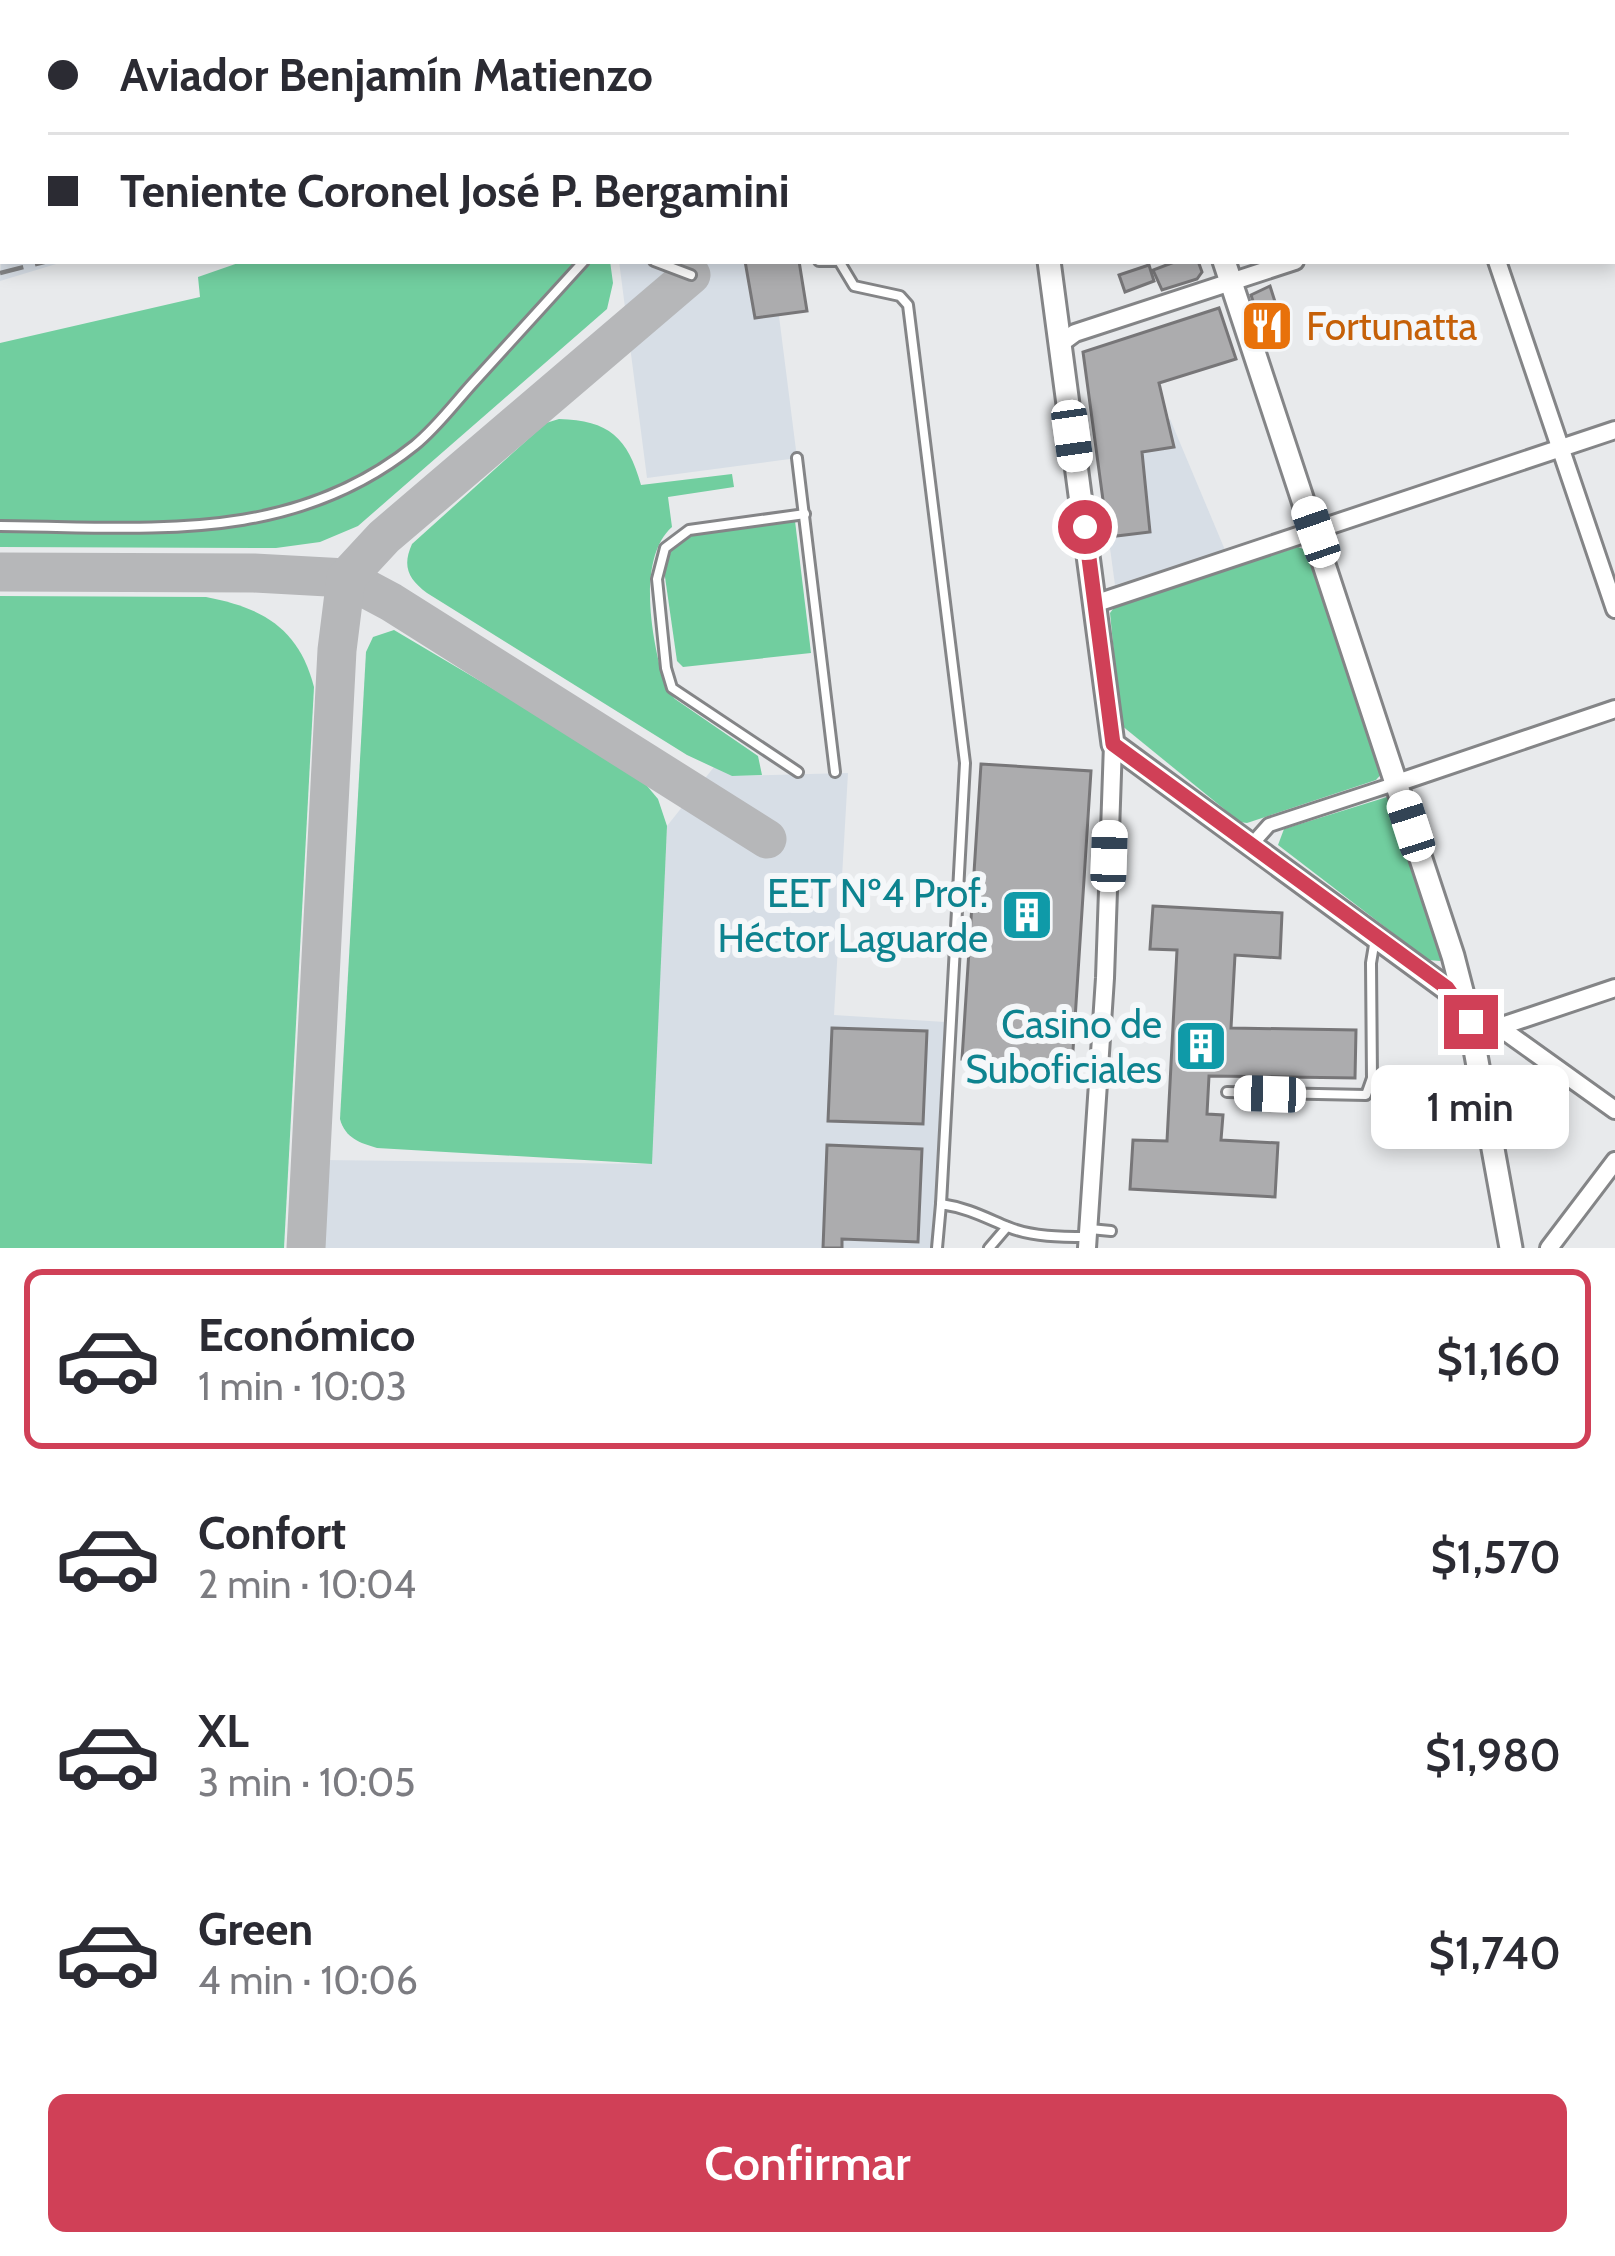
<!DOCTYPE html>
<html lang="es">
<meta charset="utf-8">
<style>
body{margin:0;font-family:Cabin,sans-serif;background:#f7f7f7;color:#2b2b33;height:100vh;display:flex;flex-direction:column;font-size:45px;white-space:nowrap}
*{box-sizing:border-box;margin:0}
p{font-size:39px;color:#7c7c81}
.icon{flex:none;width:66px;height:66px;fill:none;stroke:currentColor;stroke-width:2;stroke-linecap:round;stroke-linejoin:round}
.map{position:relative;height:1248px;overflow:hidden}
.sheet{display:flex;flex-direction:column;background:#fff;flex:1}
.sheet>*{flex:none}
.guide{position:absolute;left:0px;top:0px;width:1617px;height:264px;box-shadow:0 6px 18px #0003;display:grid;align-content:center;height:264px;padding:0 48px;background:#fff}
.end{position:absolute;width:54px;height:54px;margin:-27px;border:15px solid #d04057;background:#fff;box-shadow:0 0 0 6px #fff}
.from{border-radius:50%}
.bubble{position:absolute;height:84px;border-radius:18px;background:#fff;box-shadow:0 6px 18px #0003;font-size:39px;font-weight:600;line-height:84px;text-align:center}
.car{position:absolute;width:36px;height:72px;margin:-36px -18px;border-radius:15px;box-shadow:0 0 9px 3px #0007;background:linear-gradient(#fff 24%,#345 0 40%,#fff 0 76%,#345 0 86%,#fff 0)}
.guide b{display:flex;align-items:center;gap:42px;height:114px;font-size:45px}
.guide b+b{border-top:3px solid #e1e1e2}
.guide i{width:30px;height:30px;background:#2b2b33}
ul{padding:21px 0 0;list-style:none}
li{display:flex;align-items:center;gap:36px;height:180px;margin:0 24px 18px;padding:0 24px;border:6px solid transparent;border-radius:18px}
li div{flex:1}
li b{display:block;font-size:45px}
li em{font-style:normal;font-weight:600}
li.on{border-color:#d04057}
li>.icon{width:108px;height:108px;stroke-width:1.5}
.action{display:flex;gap:24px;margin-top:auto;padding:24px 48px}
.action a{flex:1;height:138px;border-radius:18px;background:#d04057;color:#fff;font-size:48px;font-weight:600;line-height:138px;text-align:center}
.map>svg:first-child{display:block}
.commercial{fill:#edd9e8}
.built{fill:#d7dee6}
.green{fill:#71ce9f}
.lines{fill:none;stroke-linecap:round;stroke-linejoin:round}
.stream{stroke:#94b4f2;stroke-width:4.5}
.taxiway{stroke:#b6b7b9;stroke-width:39}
.building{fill:#acacae;stroke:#777678;stroke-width:3}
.service-casing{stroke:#848587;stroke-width:14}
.pedestrian-casing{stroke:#848587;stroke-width:18}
.minor-casing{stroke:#848587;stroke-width:22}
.tertiary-casing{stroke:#848587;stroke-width:27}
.primary-casing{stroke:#848587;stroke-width:33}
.service{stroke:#fff;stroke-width:8}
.pedestrian{stroke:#fff;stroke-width:12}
.minor{stroke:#fff;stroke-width:16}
.tertiary{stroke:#fff;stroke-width:21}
.primary{stroke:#fff;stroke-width:27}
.rail{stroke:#838486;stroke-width:4.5;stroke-dasharray:24 12;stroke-linecap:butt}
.route{stroke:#d04057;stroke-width:15}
.labels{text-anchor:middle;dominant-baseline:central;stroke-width:12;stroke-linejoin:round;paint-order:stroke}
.food-label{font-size:39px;fill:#c56008;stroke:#f5f7f9;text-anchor:start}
.culture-label{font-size:39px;fill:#0d838f;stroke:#f5f7f9;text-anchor:end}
</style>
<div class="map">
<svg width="1615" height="1248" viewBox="0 0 1615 1248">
<rect width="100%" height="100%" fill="#e8eaec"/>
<path class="commercial" d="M1430 0H1615V61L1614 3Z"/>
<g class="built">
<path d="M735 0H940L726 3Z"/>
<path d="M3 220V261H66L0 281Z"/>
<path d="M619 261H745L754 313 772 261 797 458 647 478Z"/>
<path d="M1170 419 1225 550 1115 585 1094 430Z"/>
<path d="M714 767 732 776 848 773 834 1015 945 1022 933 1248H320L323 1160 651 1164 667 826Z"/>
</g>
<g class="green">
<path d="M482 0H734L473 3Z"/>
<path d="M244 261H610L613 283 607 309 358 526 320 542 276 548 0 547V343L200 297 198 277Z"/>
<path d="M559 419C609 420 628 438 641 485L732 474 734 487 668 497 672 527C635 560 653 646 666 689L675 699 758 756 762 775 732 776 687 755 427 593C408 579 402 566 412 544L546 423Z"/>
<path d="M795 521 811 653 683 667 677 661 664 570 673 546 687 535Z"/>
<path d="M1298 547 1311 552 1384 771 1376 780 1247 823 1240 822 1121 725 1110 613 1116 605Z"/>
<path d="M0 596 206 597C264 608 299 629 314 687L284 1248H0Z"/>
<path d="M394 630 637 774 658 799 667 826 652 1164 377 1148C360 1143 345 1138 340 1119L366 652 373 637Z"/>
<path d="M1387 797 1393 801 1444 957 1440 961 1428 960 1278 845 1284 829Z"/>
</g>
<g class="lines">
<g class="stream">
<path d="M571 3 580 0"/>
<path d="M0 189 3 188"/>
</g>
<g class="taxiway">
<path d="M0 572 254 573 346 578 391 602 767 839"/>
<path d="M306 1248 337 650 346 578 384 537 691 275"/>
</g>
</g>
<g class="building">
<path d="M745 261H799L807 311 755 318Z"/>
<path d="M1177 261H1198L1202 272 1197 279 1162 290 1153 270Z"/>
<path d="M1149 265 1154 281 1125 292 1119 275Z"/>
<path d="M1270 286 1277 308 1269 311 1280 341 1267 345 1251 295Z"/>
<path d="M1219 308 1236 359 1159 383 1174 447 1142 452 1150 532 1108 537 1083 352Z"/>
<path d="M981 764 1091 771 1072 1066 962 1059Z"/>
<path d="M1153 906 1282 913 1280 958 1235 955 1231 1028 1356 1030 1355 1078 1209 1076 1207 1114 1223 1115 1221 1140 1278 1143 1275 1197 1130 1189 1133 1140 1167 1141 1177 950 1150 949Z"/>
<path d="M832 1028 927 1031 923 1124 828 1121Z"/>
<path d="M827 1145 922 1149 918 1242 842 1239V1248H823Z"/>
</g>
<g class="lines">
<g class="service-casing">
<g id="service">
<path d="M108 3 116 0"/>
<path d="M0 29H3"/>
<path d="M654 261 691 275"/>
<path d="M819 261H836"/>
<path d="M839 261 854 286 900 296 908 305 965 763 941 1204"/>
<path d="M797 458 835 772"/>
<path d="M0 526C149 527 291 545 415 445 436 428 454 404 472 384 509 343 547 302 584 261"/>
<path d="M798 772 672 688 666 668 657 579 665 548 689 530 805 514"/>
<path d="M1227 1092 1366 1095 1372 1078 1371 963 1375 939"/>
<path d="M1090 1229 1111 1231"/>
<path d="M937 1248 941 1204C968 1208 984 1217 1008 1227 1032 1237 1062 1237 1088 1237"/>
<path d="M989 1248 1007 1227"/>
</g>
</g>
<g class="pedestrian-casing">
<path id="pedestrian" d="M1253 843 1269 825 1397 783"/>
</g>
<g class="minor-casing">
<g id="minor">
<path d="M1412 0 1413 3"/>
<path d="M1614 157 1615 156"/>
<path d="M1497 261 1615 609"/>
<path d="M1060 344 1075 333 1295 261"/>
<path d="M1094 604 1615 430"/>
<path d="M1397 783 1615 709"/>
<path d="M1470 1022 1499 1027 1615 988"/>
<path d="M1499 1027 1615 1110"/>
<path d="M1087 1248 1105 978 1113 744"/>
<path d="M1549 1248 1615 1161"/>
</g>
</g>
<g class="tertiary-casing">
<g id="tertiary">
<path d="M1015 0V3"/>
<path d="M1132 0 1133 3"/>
<path d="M1274 3 1283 0"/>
<path d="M1049 261 1113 744 1447 989 1463 1012"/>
<path d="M1224 261 1453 956 1470 1022 1511 1248"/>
</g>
</g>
<g class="primary-casing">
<g id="primary">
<path d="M385 3 394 0"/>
<path d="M444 3 453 0"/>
<path d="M0 131 3 130"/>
<path d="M0 152 3 151"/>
</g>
</g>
<use href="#service" class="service"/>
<use href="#pedestrian" class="pedestrian"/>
<use href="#minor" class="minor"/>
<use href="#tertiary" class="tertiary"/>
<use href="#primary" class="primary"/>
<g class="rail">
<path d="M818 3 827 0"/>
<path d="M847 3 856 0"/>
<path d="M0 273 48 261"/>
</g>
</g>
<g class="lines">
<path class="route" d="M1085 527 1113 744 1447 988 1471 1022"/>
</g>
<defs>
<g id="restaurant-square" transform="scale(2.7)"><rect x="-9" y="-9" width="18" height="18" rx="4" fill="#e8710a" stroke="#f5f7f9"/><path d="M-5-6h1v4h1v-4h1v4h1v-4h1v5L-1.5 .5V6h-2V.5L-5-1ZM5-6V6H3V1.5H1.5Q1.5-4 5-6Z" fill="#fff"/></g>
<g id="building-square" transform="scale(2.7)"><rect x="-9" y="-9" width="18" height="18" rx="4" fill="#0f9aa8" stroke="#f5f7f9"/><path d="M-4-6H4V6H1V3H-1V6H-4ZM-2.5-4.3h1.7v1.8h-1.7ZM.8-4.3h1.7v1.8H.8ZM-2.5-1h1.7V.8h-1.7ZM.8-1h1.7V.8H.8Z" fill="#fff"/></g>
</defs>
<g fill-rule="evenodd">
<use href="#restaurant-square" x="1267" y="326"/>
<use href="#building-square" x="1027" y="915"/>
<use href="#building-square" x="1201" y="1046"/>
</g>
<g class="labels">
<g class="food-label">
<text x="1306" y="326">Fortunatta</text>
</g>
<g class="culture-label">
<text x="988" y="893">EET Nº4 Prof.<tspan x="988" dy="45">Héctor Laguarde</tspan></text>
<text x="1162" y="1024">Casino de<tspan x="1162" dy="45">Suboficiales</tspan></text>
</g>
</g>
</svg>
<i class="end from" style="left:1085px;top:527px"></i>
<i class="end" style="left:1471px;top:1022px"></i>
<div class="bubble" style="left:1371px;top:1065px;width:198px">1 min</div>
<i class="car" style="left:1072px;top:436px;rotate:172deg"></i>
<i class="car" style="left:1316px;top:532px;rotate:341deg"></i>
<i class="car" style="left:1411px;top:826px;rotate:342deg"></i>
<i class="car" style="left:1109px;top:856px;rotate:2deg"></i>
<i class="car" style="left:1270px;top:1094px;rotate:272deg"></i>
<div class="guide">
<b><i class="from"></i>Aviador Benjamín Matienzo</b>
<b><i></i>Teniente Coronel José P. Bergamini</b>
</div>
</div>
<section class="sheet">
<ul>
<li class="on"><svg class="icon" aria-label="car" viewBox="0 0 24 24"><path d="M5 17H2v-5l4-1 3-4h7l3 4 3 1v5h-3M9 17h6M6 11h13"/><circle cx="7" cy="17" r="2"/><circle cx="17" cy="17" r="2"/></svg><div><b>Económico</b><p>1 min · 10:03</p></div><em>$1,160</em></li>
<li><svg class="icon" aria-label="car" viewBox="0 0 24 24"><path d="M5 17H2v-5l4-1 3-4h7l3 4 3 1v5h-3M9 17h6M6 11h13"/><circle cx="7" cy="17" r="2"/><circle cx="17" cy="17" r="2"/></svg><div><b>Confort</b><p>2 min · 10:04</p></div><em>$1,570</em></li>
<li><svg class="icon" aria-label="car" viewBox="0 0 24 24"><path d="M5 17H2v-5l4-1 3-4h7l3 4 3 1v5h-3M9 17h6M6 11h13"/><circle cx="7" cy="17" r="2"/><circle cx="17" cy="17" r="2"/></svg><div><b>XL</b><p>3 min · 10:05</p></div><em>$1,980</em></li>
<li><svg class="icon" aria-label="car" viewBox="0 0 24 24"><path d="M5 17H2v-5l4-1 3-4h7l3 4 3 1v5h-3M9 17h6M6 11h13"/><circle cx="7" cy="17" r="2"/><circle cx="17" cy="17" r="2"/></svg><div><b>Green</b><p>4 min · 10:06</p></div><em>$1,740</em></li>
</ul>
<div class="action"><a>Confirmar</a></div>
</section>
